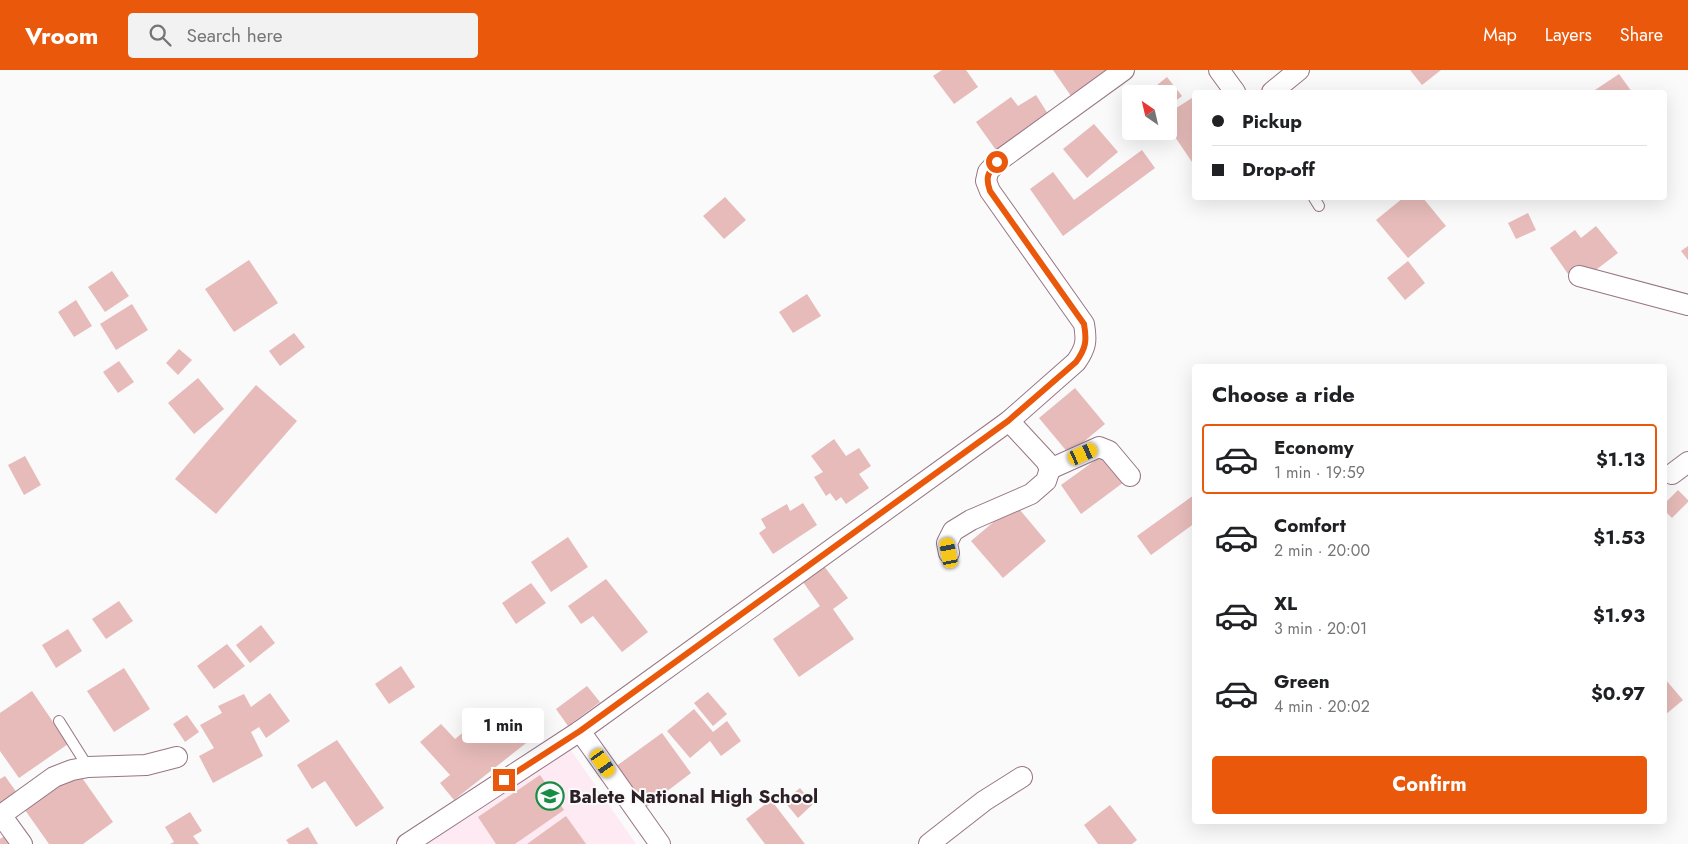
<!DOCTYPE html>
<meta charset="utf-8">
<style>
body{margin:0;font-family:Jost,sans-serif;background:#f2f2f2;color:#202124;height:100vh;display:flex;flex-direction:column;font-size:19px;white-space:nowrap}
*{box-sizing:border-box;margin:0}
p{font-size:16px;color:#757577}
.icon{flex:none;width:28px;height:28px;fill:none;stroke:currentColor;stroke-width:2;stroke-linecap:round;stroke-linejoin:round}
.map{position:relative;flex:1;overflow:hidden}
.details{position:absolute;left:1192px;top:294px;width:475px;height:460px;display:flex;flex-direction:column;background:#fff;border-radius:5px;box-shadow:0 5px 20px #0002}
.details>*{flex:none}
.banner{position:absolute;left:1192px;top:20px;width:475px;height:110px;border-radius:5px;box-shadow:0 5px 20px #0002;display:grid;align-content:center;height:110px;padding:0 20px;background:#fff}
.needle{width:32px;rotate:326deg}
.fabs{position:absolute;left:1122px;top:15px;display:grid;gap:10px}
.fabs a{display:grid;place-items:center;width:55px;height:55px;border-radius:5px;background:#fff;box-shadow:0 5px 20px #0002;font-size:25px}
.end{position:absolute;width:22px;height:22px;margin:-11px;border:6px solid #ea580c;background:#fff;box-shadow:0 0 0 2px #fff}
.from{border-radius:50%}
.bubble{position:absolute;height:35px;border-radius:5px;background:#fff;box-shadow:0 5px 20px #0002;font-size:16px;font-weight:700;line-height:35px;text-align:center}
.car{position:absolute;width:15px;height:30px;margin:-15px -8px;border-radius:6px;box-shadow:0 0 4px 1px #0007;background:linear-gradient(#f5c518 24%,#345 0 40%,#f5c518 0 76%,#345 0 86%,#f5c518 0)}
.banner b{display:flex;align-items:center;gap:18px;height:48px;font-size:19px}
.banner b+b{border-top:1px solid #e0e0e0}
.banner i{width:12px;height:12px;background:#202124}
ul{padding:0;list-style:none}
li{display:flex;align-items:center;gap:15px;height:70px;margin:0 10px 8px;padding:0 10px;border:2px solid transparent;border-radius:5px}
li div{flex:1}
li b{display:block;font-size:19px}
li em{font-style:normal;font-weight:700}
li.current{border-color:#ea580c}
li>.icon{width:45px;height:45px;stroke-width:1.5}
h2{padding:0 20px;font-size:22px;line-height:60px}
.button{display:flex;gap:10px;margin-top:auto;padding:10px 20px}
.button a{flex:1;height:58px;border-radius:5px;background:#ea580c;color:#fff;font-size:20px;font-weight:700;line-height:58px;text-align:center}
header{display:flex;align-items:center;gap:30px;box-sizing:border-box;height:70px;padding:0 25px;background:#ea580c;color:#fff}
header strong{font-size:24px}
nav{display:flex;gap:28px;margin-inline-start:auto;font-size:18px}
.search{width:350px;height:45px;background:#f2f2f2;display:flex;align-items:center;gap:12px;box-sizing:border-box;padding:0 18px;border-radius:5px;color:#757577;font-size:19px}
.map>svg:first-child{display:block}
.built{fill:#fdeaf2}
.building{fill:#e6bbb9}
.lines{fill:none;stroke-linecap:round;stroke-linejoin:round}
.lane-casing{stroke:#987584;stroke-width:12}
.street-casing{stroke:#987584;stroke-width:22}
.lane{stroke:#fff;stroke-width:10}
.street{stroke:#fff;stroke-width:20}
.route{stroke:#ea580c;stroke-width:6}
.labels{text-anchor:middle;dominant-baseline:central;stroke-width:4;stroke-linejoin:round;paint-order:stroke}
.poi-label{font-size:19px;font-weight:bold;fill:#2d1f26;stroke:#fafafa;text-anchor:start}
</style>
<header>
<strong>Vroom</strong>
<div class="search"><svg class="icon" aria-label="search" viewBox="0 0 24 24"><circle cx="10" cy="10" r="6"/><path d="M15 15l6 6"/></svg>Search here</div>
<nav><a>Map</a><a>Layers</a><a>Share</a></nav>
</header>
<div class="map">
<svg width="1688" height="774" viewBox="0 0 1688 774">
<rect width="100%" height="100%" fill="#fafafa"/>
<path class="built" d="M570 679 636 774H424Z"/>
<g class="building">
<path d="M942 0H966L978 17 954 34 933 6Z"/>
<path d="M1053 0H1108L1071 26Z"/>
<path d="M1410 0H1441L1422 15Z"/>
<path d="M1619 4 1632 22H1592Z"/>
<path d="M1167 7 1182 26 1169 36V24H1146Z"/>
<path d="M1036 25 1050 47 996 80 976 52 1011 27 1018 36Z"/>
<path d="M1195 26V90L1192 92 1169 58V54L1175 50 1170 42Z"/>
<path d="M1094 54 1118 82 1087 108 1063 79Z"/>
<path d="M1142 80 1155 98 1063 166 1030 119 1053 102 1074 130Z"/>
<path d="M725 127 746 150 724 169 703 146Z"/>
<path d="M1403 128H1423L1446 156 1408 188 1376 150Z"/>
<path d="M1528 143 1536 160 1516 169 1508 153Z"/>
<path d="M1596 156 1618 183 1588 206 1580 195 1568 204 1550 178 1575 160 1581 168Z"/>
<path d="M1688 176V190L1681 181Z"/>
<path d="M249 190 278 233 234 262 205 219Z"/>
<path d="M1408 191 1425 213 1405 230 1387 208Z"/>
<path d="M112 201 129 226 105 242 88 217Z"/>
<path d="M807 224 821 246 793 263 779 242Z"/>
<path d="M76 230 92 256 74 267 58 242Z"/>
<path d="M132 234 148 260 116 280 100 254Z"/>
<path d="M294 263 305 277 280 296 269 281Z"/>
<path d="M179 279 192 290 178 305 166 293Z"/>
<path d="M119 291 134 312 118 323 103 302Z"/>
<path d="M198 308 224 339 194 364 168 333Z"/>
<path d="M256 315 297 351 216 444 175 409Z"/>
<path d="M1075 318 1105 354 1069 384 1039 348Z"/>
<path d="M834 369 846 386 859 378 871 396 859 404 869 418 846 434 841 427 836 431 830 423 826 426 814 407 823 402 811 386Z"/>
<path d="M1104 384 1124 412 1081 444 1061 415Z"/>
<path d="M25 386 41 415 24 425 8 395Z"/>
<path d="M1678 420 1688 430V432L1672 448 1665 441V433Z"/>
<path d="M1194 425 1195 453 1151 485 1137 466Z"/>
<path d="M803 433 817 455 773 484 759 463 766 458 761 449 787 434 790 441Z"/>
<path d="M1015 434 1046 471 1003 508 971 471Z"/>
<path d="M568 467 588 497 551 522 531 492Z"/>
<path d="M824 496 848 528 833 539 854 569 799 607 773 569 820 536 803 512Z"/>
<path d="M606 509 648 562 622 582 593 546 581 554 568 536Z"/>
<path d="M531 513 546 533 516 554 502 533Z"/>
<path d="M119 531 133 551 106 569 92 549Z"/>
<path d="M261 555 275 573 250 593 236 575Z"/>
<path d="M68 559 82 581 56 598 42 575Z"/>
<path d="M227 574 245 596 214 619 197 596Z"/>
<path d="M401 596 415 617 389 634 375 614Z"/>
<path d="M124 598 150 639 114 662 87 621Z"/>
<path d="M1665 609 1683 630 1665 645Z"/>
<path d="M587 616 600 632 568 656 556 639Z"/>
<path d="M32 621 68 674 19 708 0 681V643Z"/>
<path d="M708 622 727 644 713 656 694 633Z"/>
<path d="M270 623 290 651 266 668 259 657 251 662 263 686 213 713 199 686 214 678 200 655 222 643 218 636 244 624 251 637Z"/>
<path d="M694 639 713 662 727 651 741 671 721 686 710 671 690 688 667 661Z"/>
<path d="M187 645 199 662 185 672 173 654Z"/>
<path d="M498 651 507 660 516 652 530 670 454 730 440 713 450 705 420 672 441 654 455 669 476 652 485 662Z"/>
<path d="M662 663 691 703 645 738 615 697Z"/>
<path d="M337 670 384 738 356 757 325 711 312 719 297 695Z"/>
<path d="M78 702 113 752 83 774H49L25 740Z"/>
<path d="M540 705 564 740 515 774H496L478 747Z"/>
<path d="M5 706 17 723 0 734V709Z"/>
<path d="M800 718 813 734 798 748 784 731Z"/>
<path d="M771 730 805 774H765L746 749Z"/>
<path d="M1110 735 1137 770 1132 774H1098L1084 755Z"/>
<path d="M190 742 202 761 193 766 199 774H170L174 772 165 757Z"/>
<path d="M566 746 586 774H527Z"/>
<path d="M308 757 318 774H289L286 770Z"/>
<path d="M11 762 19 774H0V769Z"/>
</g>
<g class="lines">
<g class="lane-casing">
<g id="lane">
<path d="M1314 128 1319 136"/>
<path d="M59 651 88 697"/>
</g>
</g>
<g class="street-casing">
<g id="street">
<path d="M1219 0 1235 22"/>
<path d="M1272 22 1299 0"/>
<path d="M1579 206 1688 235"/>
<path d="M1050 399 1099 377 1109 381 1130 406"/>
<path d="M1672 404 1688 392"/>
<path d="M949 483 947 473 953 461 971 450 1031 424 1046 411 1050 399 1046 391 1009 351"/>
<path d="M580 661 660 774"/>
<path d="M22 774 1 745 54 707 72 700 88 697 146 695 177 687"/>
<path d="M407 774 580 661 1009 351 1076 292C1086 278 1087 271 1084 254L990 121 986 111 988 102 997 92 1124 0"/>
<path d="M929 774 984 731 1022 707"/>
</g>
</g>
<use href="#lane" class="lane"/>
<use href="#street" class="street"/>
</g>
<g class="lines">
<path class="route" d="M504 710 580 661 1008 351 1076 292C1086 278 1087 271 1084 254L990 121C985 107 988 103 997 92"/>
</g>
<defs>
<g id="school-ring" transform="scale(1.4375)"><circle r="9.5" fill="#fafafa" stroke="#188c45" stroke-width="1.5"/><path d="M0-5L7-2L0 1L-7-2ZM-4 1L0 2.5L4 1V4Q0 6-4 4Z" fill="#188c45"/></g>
</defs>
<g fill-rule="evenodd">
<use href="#school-ring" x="550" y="726"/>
</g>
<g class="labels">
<g class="poi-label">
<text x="569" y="726">Balete National High School</text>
</g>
</g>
</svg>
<div class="fabs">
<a><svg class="needle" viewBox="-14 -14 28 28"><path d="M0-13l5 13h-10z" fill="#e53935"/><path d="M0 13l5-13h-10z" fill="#757577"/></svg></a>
</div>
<i class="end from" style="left:997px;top:92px"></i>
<i class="end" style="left:504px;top:710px"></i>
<div class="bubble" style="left:462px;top:638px;width:82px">1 min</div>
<i class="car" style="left:1083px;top:384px;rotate:66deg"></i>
<i class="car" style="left:949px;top:483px;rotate:349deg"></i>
<i class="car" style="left:603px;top:693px;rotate:145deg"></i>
<div class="banner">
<b><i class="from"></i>Pickup</b>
<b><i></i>Drop-off</b>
</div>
<section class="details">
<h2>Choose a ride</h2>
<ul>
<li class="current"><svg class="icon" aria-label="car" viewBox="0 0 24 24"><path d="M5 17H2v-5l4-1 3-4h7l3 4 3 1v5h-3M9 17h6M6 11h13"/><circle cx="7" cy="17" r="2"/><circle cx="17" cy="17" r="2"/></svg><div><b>Economy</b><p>1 min · 19:59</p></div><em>$1.13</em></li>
<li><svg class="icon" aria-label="car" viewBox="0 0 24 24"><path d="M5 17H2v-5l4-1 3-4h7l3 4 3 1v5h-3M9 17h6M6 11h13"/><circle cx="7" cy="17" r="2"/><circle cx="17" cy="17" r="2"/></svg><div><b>Comfort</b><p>2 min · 20:00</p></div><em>$1.53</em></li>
<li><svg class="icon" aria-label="car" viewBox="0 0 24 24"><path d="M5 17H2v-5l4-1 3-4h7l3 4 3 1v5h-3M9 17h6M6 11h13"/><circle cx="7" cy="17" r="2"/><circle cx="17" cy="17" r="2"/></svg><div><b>XL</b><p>3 min · 20:01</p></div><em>$1.93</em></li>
<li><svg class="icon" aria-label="car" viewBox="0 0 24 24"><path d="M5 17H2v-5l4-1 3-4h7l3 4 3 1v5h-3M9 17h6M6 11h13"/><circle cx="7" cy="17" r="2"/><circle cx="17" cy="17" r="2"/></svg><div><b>Green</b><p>4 min · 20:02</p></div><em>$0.97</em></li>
</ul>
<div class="button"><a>Confirm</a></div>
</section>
</div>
